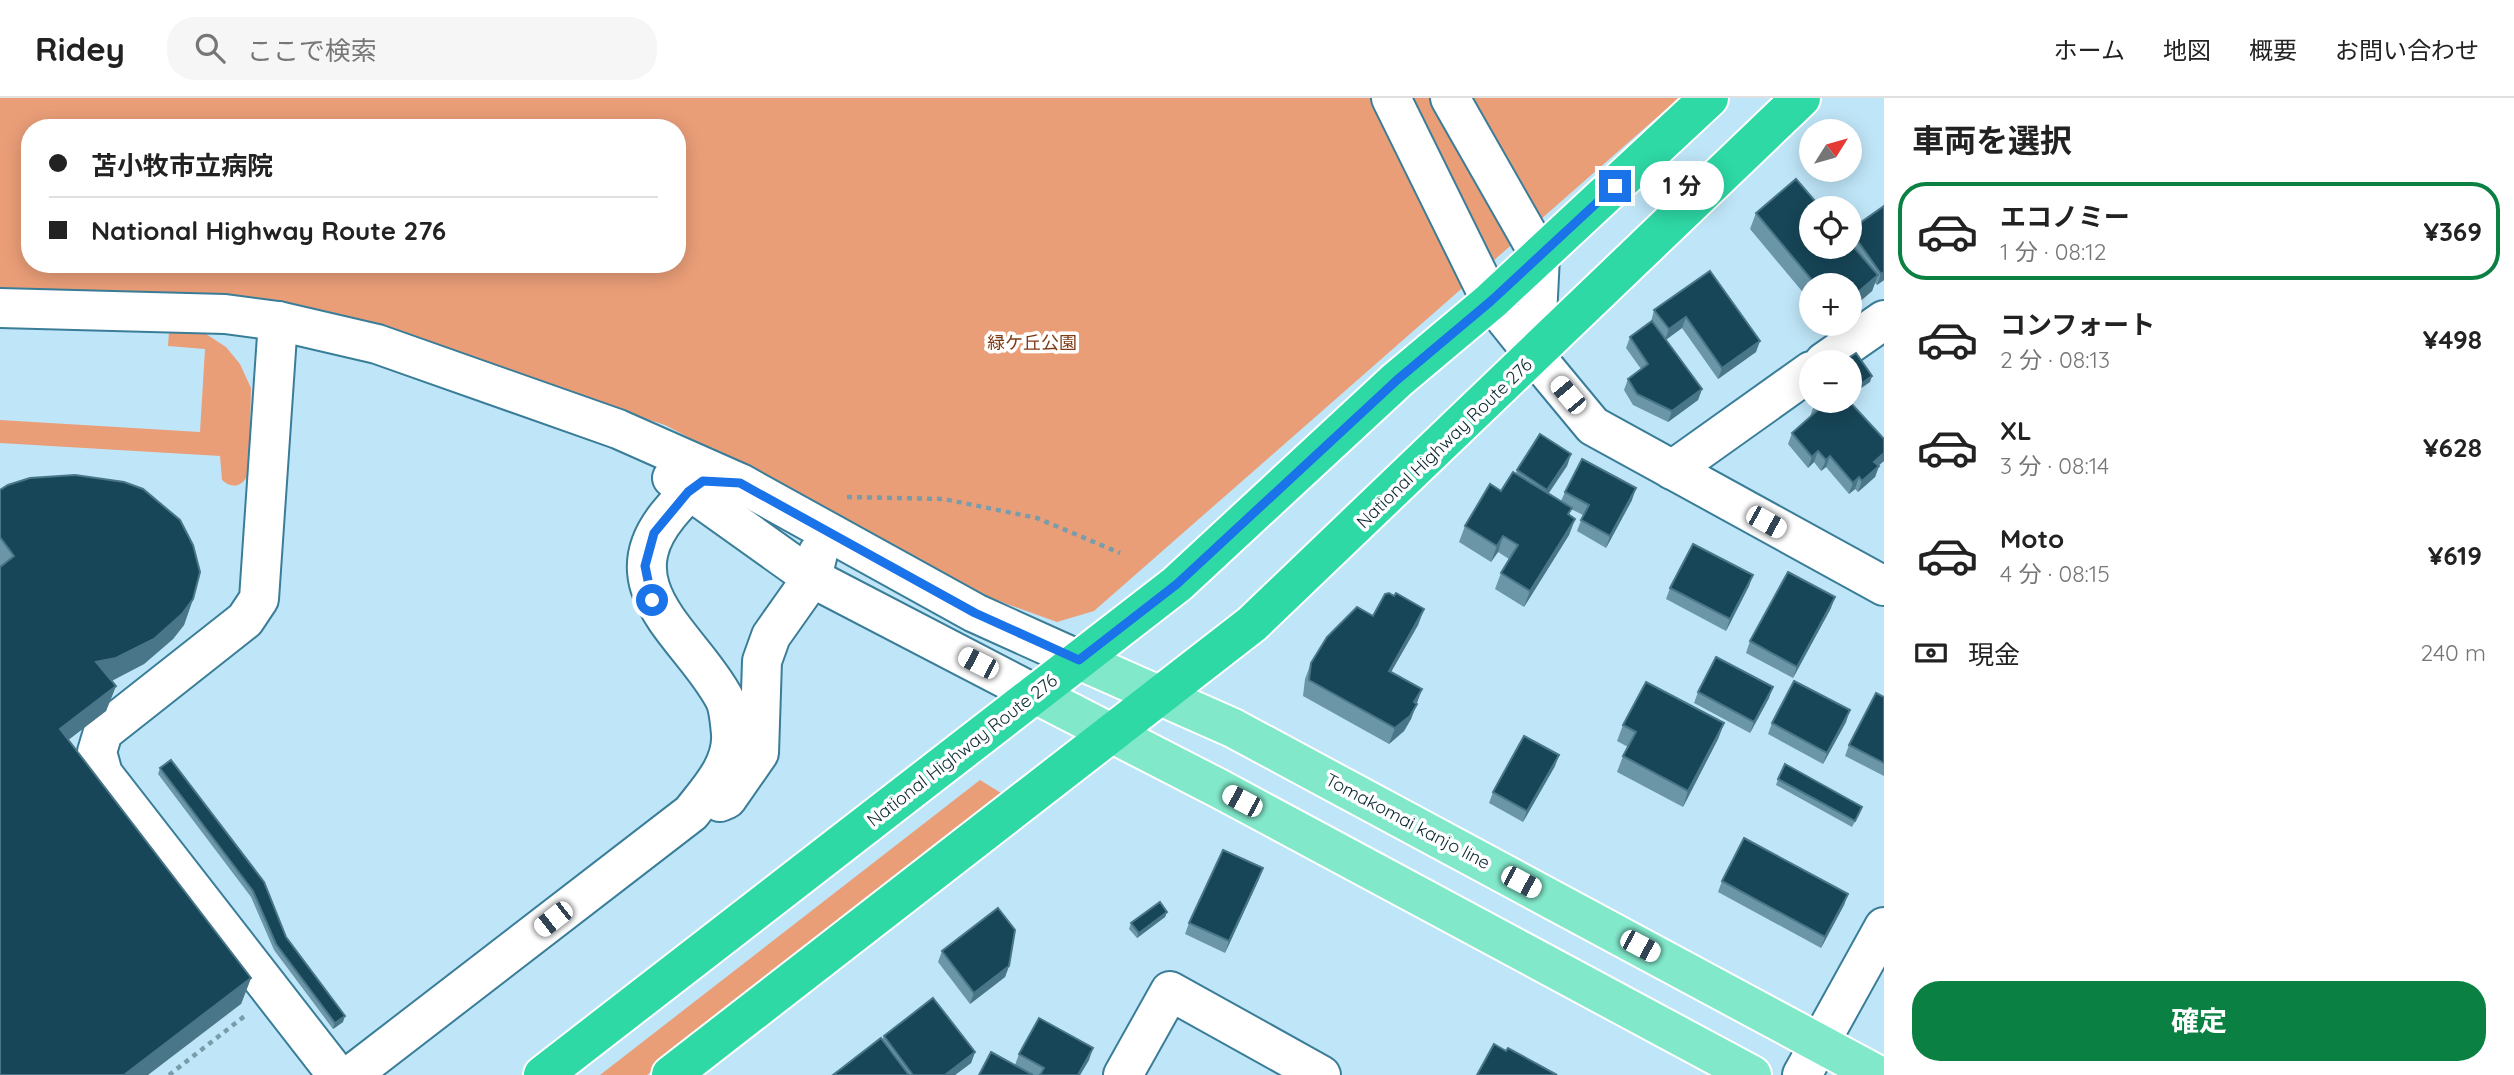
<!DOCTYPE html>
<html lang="ja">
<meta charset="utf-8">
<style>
body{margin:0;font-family:Quicksand,"Noto Sans JP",sans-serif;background:#f6f6f6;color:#222;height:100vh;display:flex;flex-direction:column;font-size:26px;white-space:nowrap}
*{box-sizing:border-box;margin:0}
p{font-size:23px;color:#767676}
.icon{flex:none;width:38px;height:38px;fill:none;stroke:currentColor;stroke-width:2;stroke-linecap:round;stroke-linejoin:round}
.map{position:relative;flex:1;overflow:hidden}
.drawer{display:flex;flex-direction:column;background:#fff;width:630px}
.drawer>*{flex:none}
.hud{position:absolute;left:21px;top:21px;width:665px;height:154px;border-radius:28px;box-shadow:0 4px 18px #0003;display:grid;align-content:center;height:154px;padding:0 28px;background:#fff}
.needle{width:46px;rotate:53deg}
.tools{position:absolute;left:1799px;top:21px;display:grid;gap:14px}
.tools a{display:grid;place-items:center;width:63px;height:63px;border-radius:50%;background:#fff;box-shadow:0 4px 18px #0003;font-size:35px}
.end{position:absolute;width:32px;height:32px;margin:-16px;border:9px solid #1a73e8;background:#fff;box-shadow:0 0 0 4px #fff}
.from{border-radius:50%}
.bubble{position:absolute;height:49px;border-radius:24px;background:#fff;box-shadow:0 4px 18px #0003;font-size:23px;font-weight:700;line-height:49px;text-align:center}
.car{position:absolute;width:21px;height:42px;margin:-21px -10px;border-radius:9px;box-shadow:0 0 5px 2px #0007;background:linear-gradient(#fff 24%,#345 0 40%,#fff 0 76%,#345 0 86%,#fff 0)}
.hud b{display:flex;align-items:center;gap:24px;height:66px;font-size:26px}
.hud b+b{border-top:2px solid #e0e0e0}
.hud i{width:18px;height:18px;background:#222}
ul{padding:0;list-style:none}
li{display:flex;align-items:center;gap:21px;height:98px;margin:0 14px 10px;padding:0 14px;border:4px solid transparent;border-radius:28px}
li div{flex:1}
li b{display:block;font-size:26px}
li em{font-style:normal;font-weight:700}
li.active{border-color:#0b8043}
li>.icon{width:63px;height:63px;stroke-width:1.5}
h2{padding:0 28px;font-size:32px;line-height:84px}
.pay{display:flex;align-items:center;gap:18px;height:77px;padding:0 28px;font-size:26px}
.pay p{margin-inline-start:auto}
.action{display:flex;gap:14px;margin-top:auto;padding:14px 28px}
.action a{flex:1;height:80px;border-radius:28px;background:#0b8043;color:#fff;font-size:28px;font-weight:700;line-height:80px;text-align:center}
header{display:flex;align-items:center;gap:42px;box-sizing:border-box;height:98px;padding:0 35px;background:#fff;border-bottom:2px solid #e0e0e0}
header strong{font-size:33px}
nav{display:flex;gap:38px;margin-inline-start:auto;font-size:24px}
.search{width:490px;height:63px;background:#f6f6f6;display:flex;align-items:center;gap:18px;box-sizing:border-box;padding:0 24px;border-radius:28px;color:#767676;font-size:26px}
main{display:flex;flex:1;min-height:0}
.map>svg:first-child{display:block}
.green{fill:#ea9e78;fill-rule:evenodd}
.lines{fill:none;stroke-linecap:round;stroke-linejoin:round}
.minor-casing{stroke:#3a7d98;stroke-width:42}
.major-casing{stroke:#fff;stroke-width:42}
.highway-casing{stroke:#fff;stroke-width:42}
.path{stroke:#799cab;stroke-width:4.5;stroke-dasharray:5 5;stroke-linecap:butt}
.minor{stroke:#fff;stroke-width:38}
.major{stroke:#82e8ca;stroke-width:38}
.highway{stroke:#2ed9a6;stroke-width:38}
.wall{fill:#6b96a8}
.shaded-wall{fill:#497688}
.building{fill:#174658;stroke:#497688;stroke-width:2}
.route{stroke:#1a73e8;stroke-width:9}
.labels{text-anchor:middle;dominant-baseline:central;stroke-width:7;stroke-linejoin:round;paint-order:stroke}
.park-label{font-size:18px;fill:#7f3b15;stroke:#fff}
.street-label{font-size:18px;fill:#092631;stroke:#fff}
</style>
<header>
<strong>Ridey</strong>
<div class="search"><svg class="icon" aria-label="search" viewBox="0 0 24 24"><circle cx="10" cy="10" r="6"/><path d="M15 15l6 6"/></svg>ここで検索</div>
<nav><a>ホーム</a><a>地図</a><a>概要</a><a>お問い合わせ</a></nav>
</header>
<main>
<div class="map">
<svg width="1884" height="977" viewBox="0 0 1884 977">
<rect width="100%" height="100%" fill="#bfe6f8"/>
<g class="green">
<path d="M0 0H1679L1094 513 1057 524 993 501 665 327 276 203 0 192ZM30 30H677V166H30Z"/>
<path d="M169 233 206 236 226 249 240 266 251 290 249 375C243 388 233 392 222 382L220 358 0 345V322L200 334 205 251 168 248Z"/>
<path d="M980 682 1006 698 647 977H600Z"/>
</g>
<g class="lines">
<g class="minor-casing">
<g id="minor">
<path d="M1391 0 1491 203 1535 258 1540 158 1450 0"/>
<path d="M0 210 225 216 278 223 377 246 618 331 740 385 975 515 1079 562"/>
<path d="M278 223 259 501 245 522 103 634 97 654 103 676 337 977"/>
<path d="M1535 258 1593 328 1884 488"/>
<path d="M1824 264 1884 222"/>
<path d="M1672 372 1811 273"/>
<path d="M672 380 812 480 1035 596"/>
<path d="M720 704 727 701 759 655 762 563 771 538 812 480 818 455"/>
<path d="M351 977 691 715C709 692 733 667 731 636 730 626 729 609 724 600 691 538 608 491 668 417 696 384 695 383 739 385"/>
<path d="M1123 977 1170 893 1321 977"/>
<path d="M1802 977 1884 829"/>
</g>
</g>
<g class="major-casing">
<g id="major">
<path d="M1079 562 1233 630 1878 977"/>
<path d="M1035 596 1218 690 1752 977"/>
</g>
</g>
<g class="highway-casing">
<g id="highway">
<path d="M543 977 1177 486 1397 282 1491 203 1709 0"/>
<path d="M671 977 1252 526 1801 0"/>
</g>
</g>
<g class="path">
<path d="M847 399 944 401 1037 420 1120 455"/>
<path d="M169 977 246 917"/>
</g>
<use href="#minor" class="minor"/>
<use href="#major" class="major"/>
<use href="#highway" class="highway"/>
</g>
<g class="wall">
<path d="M1884 108V182L1877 187 1875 185 1872 193 1850 212V187H1811V204L1750 131 1756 115 1850 149V132Z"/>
<path d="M1710 173 1756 254 1718 281 1682 230 1666 242 1702 291 1698 302 1668 324 1633 307 1624 292 1628 281 1641 271 1626 250 1630 239 1651 224 1654 212Z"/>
<path d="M1814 307 1879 368 1875 379 1858 394 1855 391 1849 396 1826 369 1821 373 1814 364 1808 370 1788 346 1792 335 1810 319Z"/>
<path d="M1571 356 1567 368 1549 395 1561 403 1565 394 1632 402 1606 450 1577 433 1583 417 1571 411 1569 417 1575 421 1569 437 1524 509 1495 491 1501 475 1509 461 1498 454 1491 464 1459 444 1465 428 1501 393 1516 375 1517 372Z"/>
<path d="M0 392 193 501 184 527 173 541 144 566 112 583 116 588 106 613 68 642 251 880 241 906 0 977Z"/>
<path d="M1749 488 1726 533 1666 501 1670 490Z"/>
<path d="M1394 498 1424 511 1418 527 1391 574 1422 591 1411 621 1404 633 1389 646 1303 598 1305 581 1311 565 1373 518Z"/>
<path d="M1831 510 1793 580 1746 555 1750 543Z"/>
<path d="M1698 594 1769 600 1750 635 1694 605Z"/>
<path d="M1884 599V678L1845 658 1849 647Z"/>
<path d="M1846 624 1823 666 1768 636 1772 625Z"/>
<path d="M1724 625 1718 641 1683 709 1617 674 1623 658 1628 649 1617 643 1623 627Z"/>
<path d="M171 662 286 839 343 924 333 931 274 852 251 799 158 676 160 670Z"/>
<path d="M1555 668 1523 724 1489 705 1493 694Z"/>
<path d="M1778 681 1862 709 1860 715 1852 729 1776 687Z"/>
<path d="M1259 781 1225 855 1185 836 1189 825Z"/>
<path d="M1722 783 1848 796 1844 807 1821 850 1718 794Z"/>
<path d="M1167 814 1165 819 1137 840 1129 831 1131 825Z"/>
<path d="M942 853 1009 868 1005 879 970 906 938 864Z"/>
<path d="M884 938 975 954 971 965 955 977H833L882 942Z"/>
<path d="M1019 956 1089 962 1080 977H1034L1015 967Z"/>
</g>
<g class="shaded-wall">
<path d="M1884 174V182L1877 187 1881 176Z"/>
<path d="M1878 177 1872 193 1850 212V201Z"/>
<path d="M1686 219 1682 230 1665 242 1669 231Z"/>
<path d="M1760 243 1756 254 1718 281 1722 270Z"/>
<path d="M1872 278 1870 284 1850 298V294Z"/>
<path d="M1702 291 1698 302 1668 324 1672 313Z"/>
<path d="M1818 353 1814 364 1808 370 1812 359Z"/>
<path d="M1884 355V363L1870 375 1874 364Z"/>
<path d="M1571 356 1567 368 1543 403 1547 392Z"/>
<path d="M1830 358 1826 369 1821 373 1826 362Z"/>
<path d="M1879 368 1875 379 1858 394 1862 383Z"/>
<path d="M1859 379 1855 391 1849 396 1853 385Z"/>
<path d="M1636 390 1632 402 1606 450 1610 438Z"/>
<path d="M1575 421 1569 437 1524 509 1530 493Z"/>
<path d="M1503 438 1498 454 1491 464 1497 448Z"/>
<path d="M1753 477 1749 488 1726 533 1730 521Z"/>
<path d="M1835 499 1831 510 1793 580 1797 569Z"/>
<path d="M193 501 184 527 173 541 144 566 107 585 96 564Z"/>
<path d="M1424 511 1418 527 1383 588 1389 573Z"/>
<path d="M116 588 106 613 50 656 60 631Z"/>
<path d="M1773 589 1769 600 1750 635 1754 624Z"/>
<path d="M1422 591 1411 621 1404 633 1389 646 1395 630Z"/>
<path d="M1850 612 1846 624 1823 666 1827 655Z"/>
<path d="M1724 625 1718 641 1683 709 1688 693Z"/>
<path d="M1559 657 1555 668 1523 724 1527 713Z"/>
<path d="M1263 770 1259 781 1225 855 1229 843Z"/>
<path d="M1848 796 1844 807 1821 850 1825 839Z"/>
<path d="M1167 814 1165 819 1137 840 1139 835Z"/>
<path d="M1009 868 1005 879 970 906 974 895Z"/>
<path d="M251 880 241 906 148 977H124Z"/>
<path d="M345 918 343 924 333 931 335 925Z"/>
<path d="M1093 950 1089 962 1080 977H1078Z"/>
<path d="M975 954 971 965 955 977H945Z"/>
</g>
<g class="building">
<path d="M1796 81 1821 110H1811V149H1850V145L1878 177 1850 201V187H1816L1756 115Z"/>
<path d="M1884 108V174L1881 176 1850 132Z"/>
<path d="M1710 173 1760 243 1722 270 1686 219 1669 231 1654 212Z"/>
<path d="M1652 223 1702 291 1672 313 1637 296 1628 281 1648 266 1630 239Z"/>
<path d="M1856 255 1872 278 1850 294V264H1842Z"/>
<path d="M1819 303H1849L1884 341V355L1874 364 1879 368 1862 383 1859 379 1853 385 1830 358 1826 362 1818 353 1812 359 1792 335 1818 312 1814 307Z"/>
<path d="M1540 336 1571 356 1547 392 1517 372Z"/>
<path d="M1582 361 1636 390 1610 438 1581 422 1589 407 1565 394Z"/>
<path d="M1513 374 1572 410 1568 416 1575 421 1530 493 1501 475 1518 447 1503 438 1497 448 1465 428 1490 386 1501 393Z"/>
<path d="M75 377 124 384 143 391 180 422 193 447 200 474 193 501 182 516 154 541 116 560 96 564 116 588 60 631 251 880 124 977H0V469L14 458 0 439V392L8 387 30 380Z"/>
<path d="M1693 446 1753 477 1730 521 1670 490Z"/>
<path d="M1788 474 1835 499 1797 569 1750 543Z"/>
<path d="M1389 495 1394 498 1396 495 1424 511 1389 573 1422 591 1414 604 1417 606 1410 618 1395 630 1309 582 1311 565 1327 539 1357 509 1373 518 1385 496Z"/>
<path d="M1716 559 1773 589 1754 624 1698 594Z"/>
<path d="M1794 583 1850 612 1827 655 1772 625Z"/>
<path d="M1646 584 1724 625 1688 693 1623 658 1636 634 1623 627Z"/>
<path d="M1876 595 1884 599V665L1849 647Z"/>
<path d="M1524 638 1559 657 1527 713 1493 694Z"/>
<path d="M171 662 264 784 286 839 345 918 335 925 276 846 253 793 160 670Z"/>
<path d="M1785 666 1862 709 1855 723 1778 681Z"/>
<path d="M1744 740 1848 796 1825 839 1722 783Z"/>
<path d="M1223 752 1263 770 1229 843 1189 825Z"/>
<path d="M1160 804 1167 814 1139 835 1131 825Z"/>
<path d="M998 810 1015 832 1009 868 974 895 942 853Z"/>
<path d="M933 900 975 954 945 977H913L884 938Z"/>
<path d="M1039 920 1093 950 1078 977H1040L1044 970 1019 956Z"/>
<path d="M881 940 909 977H833Z"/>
<path d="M1494 946 1506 953 1508 950 1557 977H1477Z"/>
<path d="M991 954 1033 977H979Z"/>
</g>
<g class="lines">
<path class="route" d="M652 502 645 468 654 435 688 394 703 383 740 385 975 515 1079 562 1177 486 1397 282 1491 203 1615 88"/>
</g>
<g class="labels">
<g class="park-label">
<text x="1032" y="244">緑ケ丘公園</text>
</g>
<g class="street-label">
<text transform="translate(1444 345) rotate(-44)">National Highway Route 276</text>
<text transform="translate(962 652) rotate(-38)">National Highway Route 276</text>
<text transform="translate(1408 723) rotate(28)">Tomakomai kanjo line</text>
</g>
</g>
</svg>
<div class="tools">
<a><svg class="needle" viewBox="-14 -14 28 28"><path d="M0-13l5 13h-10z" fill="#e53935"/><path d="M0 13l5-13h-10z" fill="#767676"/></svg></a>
<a><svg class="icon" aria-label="locate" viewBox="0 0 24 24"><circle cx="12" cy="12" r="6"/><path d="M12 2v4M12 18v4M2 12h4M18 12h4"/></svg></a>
<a>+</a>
<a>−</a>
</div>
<i class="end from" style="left:652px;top:502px"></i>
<i class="end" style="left:1615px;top:88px"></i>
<div class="bubble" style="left:1640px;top:63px;width:84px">1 分</div>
<i class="car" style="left:1568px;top:297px;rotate:320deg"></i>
<i class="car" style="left:1766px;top:424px;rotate:119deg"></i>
<i class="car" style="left:978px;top:565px;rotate:297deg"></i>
<i class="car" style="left:1242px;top:703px;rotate:298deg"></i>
<i class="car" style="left:1521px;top:784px;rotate:118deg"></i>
<i class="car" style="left:553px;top:821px;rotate:232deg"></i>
<i class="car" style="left:1640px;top:848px;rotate:118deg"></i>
<div class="hud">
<b><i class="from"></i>苫小牧市立病院</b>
<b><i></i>National Highway Route 276</b>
</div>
</div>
<section class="drawer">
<h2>車両を選択</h2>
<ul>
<li class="active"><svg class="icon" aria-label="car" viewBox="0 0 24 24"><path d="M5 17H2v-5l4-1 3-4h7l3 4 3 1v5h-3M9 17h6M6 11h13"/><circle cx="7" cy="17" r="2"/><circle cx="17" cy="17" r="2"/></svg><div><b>エコノミー</b><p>1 分 · 08:12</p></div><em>¥369</em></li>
<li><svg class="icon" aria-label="car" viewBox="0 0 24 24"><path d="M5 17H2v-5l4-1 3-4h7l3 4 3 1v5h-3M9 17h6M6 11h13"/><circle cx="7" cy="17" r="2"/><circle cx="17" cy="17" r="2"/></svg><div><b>コンフォート</b><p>2 分 · 08:13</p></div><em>¥498</em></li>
<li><svg class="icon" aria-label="car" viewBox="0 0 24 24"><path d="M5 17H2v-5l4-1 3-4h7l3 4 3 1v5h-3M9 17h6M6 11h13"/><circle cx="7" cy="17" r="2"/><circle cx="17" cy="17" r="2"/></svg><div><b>XL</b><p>3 分 · 08:14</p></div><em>¥628</em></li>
<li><svg class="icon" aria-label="car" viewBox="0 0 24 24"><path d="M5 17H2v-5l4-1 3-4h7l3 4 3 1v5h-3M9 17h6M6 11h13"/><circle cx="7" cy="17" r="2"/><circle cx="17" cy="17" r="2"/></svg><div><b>Moto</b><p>4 分 · 08:15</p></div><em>¥619</em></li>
</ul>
<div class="pay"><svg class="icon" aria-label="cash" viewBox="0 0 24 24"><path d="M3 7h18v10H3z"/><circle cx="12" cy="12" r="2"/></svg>現金<p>240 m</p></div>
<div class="action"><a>確定</a></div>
</section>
</main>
